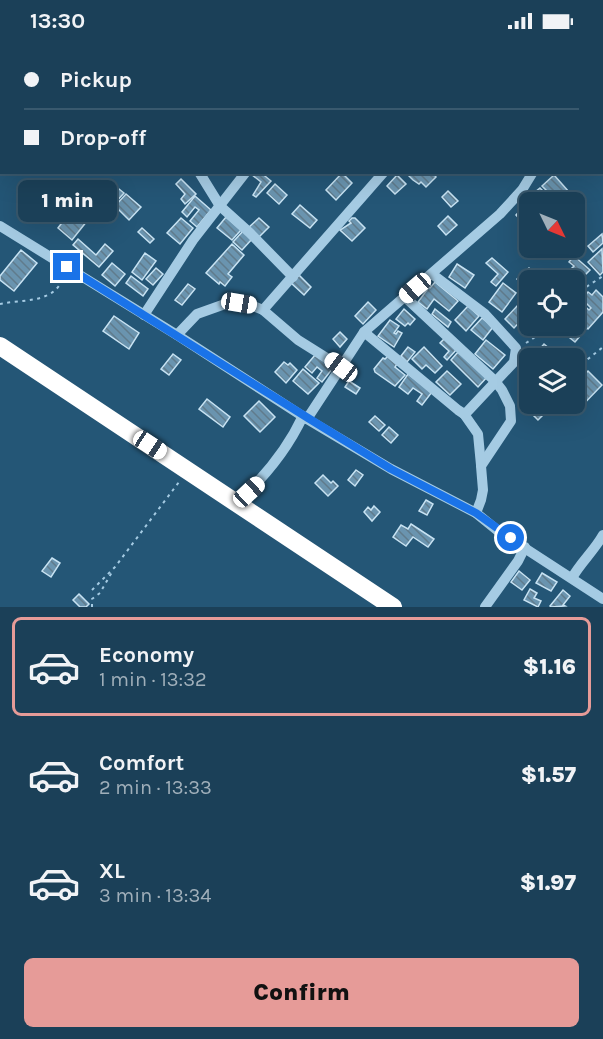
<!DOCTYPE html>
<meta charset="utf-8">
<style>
body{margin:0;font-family:Karla,sans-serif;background:#24475e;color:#f1f3f6;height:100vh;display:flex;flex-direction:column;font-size:22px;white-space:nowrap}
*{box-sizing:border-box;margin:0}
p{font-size:20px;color:#a0afba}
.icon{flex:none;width:33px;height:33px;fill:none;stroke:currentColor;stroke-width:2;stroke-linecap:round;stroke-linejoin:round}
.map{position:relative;height:565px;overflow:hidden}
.details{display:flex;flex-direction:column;background:#1b4058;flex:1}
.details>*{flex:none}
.guide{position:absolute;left:0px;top:0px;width:603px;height:132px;box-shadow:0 6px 24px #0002,0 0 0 2px #39596e;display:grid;align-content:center;height:132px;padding:0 24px;background:#1b4058}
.needle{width:39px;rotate:133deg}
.buttons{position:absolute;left:519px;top:150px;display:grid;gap:12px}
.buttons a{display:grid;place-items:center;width:66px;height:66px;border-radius:9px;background:#1b4058;box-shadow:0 6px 24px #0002,0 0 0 2px #39596e;font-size:30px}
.end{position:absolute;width:27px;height:27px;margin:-14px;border:8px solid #1a73e8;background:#fff;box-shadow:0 0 0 3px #fff}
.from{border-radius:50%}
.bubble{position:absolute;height:42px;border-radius:9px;background:#1b4058;box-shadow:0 6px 24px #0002,0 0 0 2px #39596e;font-size:20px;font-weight:800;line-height:42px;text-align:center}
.car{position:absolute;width:18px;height:36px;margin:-18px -9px;border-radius:8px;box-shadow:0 0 4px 2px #0007;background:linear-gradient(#fff 24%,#345 0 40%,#fff 0 76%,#345 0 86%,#fff 0)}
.guide b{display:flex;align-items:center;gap:21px;height:57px;font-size:22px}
.guide b+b{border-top:2px solid #39596e}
.guide i{width:15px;height:15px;background:#f1f3f6}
ul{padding:10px 0 0;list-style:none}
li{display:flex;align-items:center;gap:18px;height:99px;margin:0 12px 9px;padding:0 12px;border:3px solid transparent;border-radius:9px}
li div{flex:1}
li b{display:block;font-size:22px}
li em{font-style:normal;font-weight:800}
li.on{border-color:#e69b98}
li>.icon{width:54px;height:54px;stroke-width:1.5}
.cta{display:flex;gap:12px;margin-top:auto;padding:12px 24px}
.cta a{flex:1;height:69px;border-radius:9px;background:#e69b98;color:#111;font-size:24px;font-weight:800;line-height:69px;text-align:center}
.status{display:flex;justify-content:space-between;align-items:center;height:42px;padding:0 30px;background:#1b4058;direction:ltr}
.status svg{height:16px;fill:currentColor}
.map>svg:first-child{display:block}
.building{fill:url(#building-back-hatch);stroke:#c7e2f2;stroke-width:1.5}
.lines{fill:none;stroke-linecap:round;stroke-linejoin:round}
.path{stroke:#a5cbe3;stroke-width:2;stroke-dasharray:3 4.5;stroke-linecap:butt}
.minor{stroke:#a5cbe3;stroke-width:10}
.highway{stroke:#fff;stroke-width:18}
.route{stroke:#1a73e8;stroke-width:8}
</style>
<div class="status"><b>13:30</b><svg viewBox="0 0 49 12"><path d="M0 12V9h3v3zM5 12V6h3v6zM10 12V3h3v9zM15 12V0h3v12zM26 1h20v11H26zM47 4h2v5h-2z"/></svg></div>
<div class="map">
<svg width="603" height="565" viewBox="0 0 603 565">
<defs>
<pattern id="building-back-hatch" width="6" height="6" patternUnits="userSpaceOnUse" patternTransform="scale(1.5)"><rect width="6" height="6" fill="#6a94af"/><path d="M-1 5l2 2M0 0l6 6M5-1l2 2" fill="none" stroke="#607b8c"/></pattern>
</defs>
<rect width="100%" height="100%" fill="#245676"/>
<g class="building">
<path d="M252 130H260L271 139 256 155 253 153 261 140 251 132Z"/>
<path d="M405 130H432L436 135 426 145 421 140 419 142 413 138Z"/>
<path d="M342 131 352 141 336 158 326 148Z"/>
<path d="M397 133 406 142 395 152 387 144Z"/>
<path d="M554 133 569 150 558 160 542 144Z"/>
<path d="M181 137 196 152 185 162 181 157 185 152 176 142Z"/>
<path d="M108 141 114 148 103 159 96 153Z"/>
<path d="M275 142 287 153 279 162 267 151Z"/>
<path d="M540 146 554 160H529L536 154 534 151Z"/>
<path d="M119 147 124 151 113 163 109 158Z"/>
<path d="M448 149 458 159 451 165 442 155Z"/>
<path d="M126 152 141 165 129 178 115 164Z"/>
<path d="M195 154 211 168 197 185 190 179 199 168 195 165 187 175 182 170Z"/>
<path d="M528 160 530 176 524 182 516 173Z"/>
<path d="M300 163 317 178 310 186 292 172Z"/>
<path d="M70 170 78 176 80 173 87 179 72 198 58 186Z"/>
<path d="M448 174 457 183 446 193 438 184Z"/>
<path d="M226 175 241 188 232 198 217 186Z"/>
<path d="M181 176 193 186 180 202 167 191Z"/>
<path d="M259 176 269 185 258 196 248 186Z"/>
<path d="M352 176H355L365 186 352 199 340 188 351 181 349 179Z"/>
<path d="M142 186 154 197 150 201 138 190Z"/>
<path d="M243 189 252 197 242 208 233 200Z"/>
<path d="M602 192 603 201 593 210 588 204Z"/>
<path d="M78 197 96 213 105 202 113 209 99 225 73 203Z"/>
<path d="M232 202 244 213 228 232 232 235 225 244 220 240 219 242 206 231Z"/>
<path d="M541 206H560L549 215Z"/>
<path d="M602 207 603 230 600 233 588 220Z"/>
<path d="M21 208 37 221 14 249 0 238V234Z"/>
<path d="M145 211 156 219 142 238 132 230Z"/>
<path d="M574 214 590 228 584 234 578 228 570 237 565 233 574 224 569 220Z"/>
<path d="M492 216 508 230 496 244 491 240 498 232 486 221Z"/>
<path d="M112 221 125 232 115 244 102 233Z"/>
<path d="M457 222 474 233 465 246 449 235Z"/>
<path d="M156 226 163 232 153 243 146 237Z"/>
<path d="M529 226 542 238H530V247L527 248 517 237Z"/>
<path d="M299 233 311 245 304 253 291 241Z"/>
<path d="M131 234 148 247 143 254 126 241Z"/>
<path d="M435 240 458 259 449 269 434 257 427 267 418 260 429 245 430 246Z"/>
<path d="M503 241 516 251 502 270 489 260Z"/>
<path d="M188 242 195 247 182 263 175 258Z"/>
<path d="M596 248 603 255V270L588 287 574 275V262L578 258 589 268 591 266 582 257 588 250 592 253Z"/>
<path d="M368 260 376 268 363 282 355 274Z"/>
<path d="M518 263 527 272 514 286 505 277Z"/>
<path d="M468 264 479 274 466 289 455 278Z"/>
<path d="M404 267 415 277 410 283 408 281 405 284 396 277Z"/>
<path d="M435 267 451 280 448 285 432 272Z"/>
<path d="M114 274 139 291 129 307 103 289Z"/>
<path d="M482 276 493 285 483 298 471 288Z"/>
<path d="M390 278 399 284 394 291 396 292 398 289 402 291 394 305 378 294Z"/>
<path d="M574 278 586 287 575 300 555 284H574Z"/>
<path d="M340 290 347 297 340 305 333 297Z"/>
<path d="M445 296 457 307 447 318 444 315 449 309 440 301Z"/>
<path d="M486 298 505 313 493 327 475 312Z"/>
<path d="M544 302 557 313 554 316 533 315Z"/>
<path d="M408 305 415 310 407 320 401 314Z"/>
<path d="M424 305 442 324 435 331 426 323 422 327 412 317Z"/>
<path d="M458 310 487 335 478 345 451 318Z"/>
<path d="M173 312 181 318 169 333 161 327Z"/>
<path d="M315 313 333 326 322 340 317 336 322 329 317 325 312 331 305 325Z"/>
<path d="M388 314 397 322 395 325 405 333 395 344 375 330 374 327 383 316 385 317Z"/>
<path d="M284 320 288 323 290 321 297 328 286 341 275 330Z"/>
<path d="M303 327 319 341 308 352 293 339Z"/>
<path d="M447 329 461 342 450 353 436 340Z"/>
<path d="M588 329 602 343 576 370 568 362H574V343Z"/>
<path d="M408 332 432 350 422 363 417 359 422 352 413 346 408 352 399 345Z"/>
<path d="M349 339 360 346 356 352 345 345Z"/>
<path d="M207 357 230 375 223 385 199 367Z"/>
<path d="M530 357V362H554L538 378 523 363Z"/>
<path d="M259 359 275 375 260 390 244 374Z"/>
<path d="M375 374 385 383 379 389 369 380Z"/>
<path d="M389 385 398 393 391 401 382 393Z"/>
<path d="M356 428 363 433 355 444 348 438Z"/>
<path d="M323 433 331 441 333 439 338 444 328 454 315 441Z"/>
<path d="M426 458 433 462 427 473 419 469Z"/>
<path d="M374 464 380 470 372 479 364 470 368 465 371 468Z"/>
<path d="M411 482 434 497 428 505 413 495 406 504 393 495 401 483 408 487Z"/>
<path d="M52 516 60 521 51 535 42 529Z"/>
<path d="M519 529 530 538 522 548 511 540Z"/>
<path d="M542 531 557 540 551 549 536 541Z"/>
<path d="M530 547 537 551 534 556 541 559 538 565 524 558Z"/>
<path d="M563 548 570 554 563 563 565 564 551 565 550 564Z"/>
<path d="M79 552 89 562 86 565H80L73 558Z"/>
</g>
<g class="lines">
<g class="path">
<path d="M98 2 100 0"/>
<path d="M574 253 603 234"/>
<path d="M0 262C22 257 54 262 63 236"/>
<path d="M526 301 535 295 546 284"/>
<path d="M574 321H583L603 305"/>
<path d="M92 548 115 525 179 440"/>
<path d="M92 565V557L100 551 112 530"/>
</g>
<g class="minor">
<path d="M84 0 85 2"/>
<path d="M195 0V2"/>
<path d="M432 0 434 2"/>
<path d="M571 0 573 2"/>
<path d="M0 2 2 4"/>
<path d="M28 2 29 0"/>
<path d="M351 2 352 0"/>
<path d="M551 2 553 0"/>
<path d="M602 12 603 11"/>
<path d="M0 45 2 43"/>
<path d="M602 116H603"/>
<path d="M199 130 220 164 250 191 293 235"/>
<path d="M0 184 177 293 307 377 391 427 476 471 497 488 603 557"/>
<path d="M405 255 495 339 502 348 510 364 511 379 481 424 483 448 481 458 476 471"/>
<path d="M263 268 384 130"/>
<path d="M144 273 193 198 246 130"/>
<path d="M364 290 458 368 464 372 468 369 514 320 516 306 485 272 432 232"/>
<path d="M177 293 197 272 225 262 251 263 263 268 298 298 341 325"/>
<path d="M464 372 478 392 481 423"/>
<path d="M307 377 364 290 500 172 522 148 533 130"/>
<path d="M237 460C265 435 287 408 303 374"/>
<path d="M572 536C581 520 594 509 603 493"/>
<path d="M485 565 518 519 525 505"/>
</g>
<path class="highway" d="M0 304 393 565"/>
</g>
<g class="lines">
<path class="route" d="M67 225 308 376 391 427 476 471 511 496"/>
</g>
</svg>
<div class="buttons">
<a><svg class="needle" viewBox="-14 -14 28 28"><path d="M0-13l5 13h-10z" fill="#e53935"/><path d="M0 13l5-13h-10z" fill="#a0afba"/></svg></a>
<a><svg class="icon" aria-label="locate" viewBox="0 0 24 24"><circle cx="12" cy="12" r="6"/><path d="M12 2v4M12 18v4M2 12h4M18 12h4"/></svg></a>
<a><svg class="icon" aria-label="layers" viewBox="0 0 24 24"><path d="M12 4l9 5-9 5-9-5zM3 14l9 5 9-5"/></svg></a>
</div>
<i class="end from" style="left:511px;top:496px"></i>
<i class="end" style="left:67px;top:225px"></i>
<div class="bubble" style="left:18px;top:138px;width:99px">1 min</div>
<i class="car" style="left:415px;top:246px;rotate:229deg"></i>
<i class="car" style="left:239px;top:261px;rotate:99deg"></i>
<i class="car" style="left:341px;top:325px;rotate:307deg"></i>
<i class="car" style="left:150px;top:403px;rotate:123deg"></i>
<i class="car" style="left:249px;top:450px;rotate:47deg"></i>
<div class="guide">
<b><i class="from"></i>Pickup</b>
<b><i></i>Drop-off</b>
</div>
</div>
<section class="details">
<ul>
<li class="on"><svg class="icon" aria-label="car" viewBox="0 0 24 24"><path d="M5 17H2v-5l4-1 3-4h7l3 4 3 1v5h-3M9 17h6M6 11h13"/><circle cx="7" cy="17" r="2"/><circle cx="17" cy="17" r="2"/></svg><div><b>Economy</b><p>1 min · 13:32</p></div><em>$1.16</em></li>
<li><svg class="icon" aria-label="car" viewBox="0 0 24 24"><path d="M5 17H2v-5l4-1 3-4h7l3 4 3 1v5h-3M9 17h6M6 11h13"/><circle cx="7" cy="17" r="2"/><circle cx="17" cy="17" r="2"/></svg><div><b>Comfort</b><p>2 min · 13:33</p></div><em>$1.57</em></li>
<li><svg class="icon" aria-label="car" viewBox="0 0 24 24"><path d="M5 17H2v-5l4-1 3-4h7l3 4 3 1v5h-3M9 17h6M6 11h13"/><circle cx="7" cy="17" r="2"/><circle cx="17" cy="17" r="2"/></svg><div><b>XL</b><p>3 min · 13:34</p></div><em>$1.97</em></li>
</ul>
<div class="cta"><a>Confirm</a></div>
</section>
